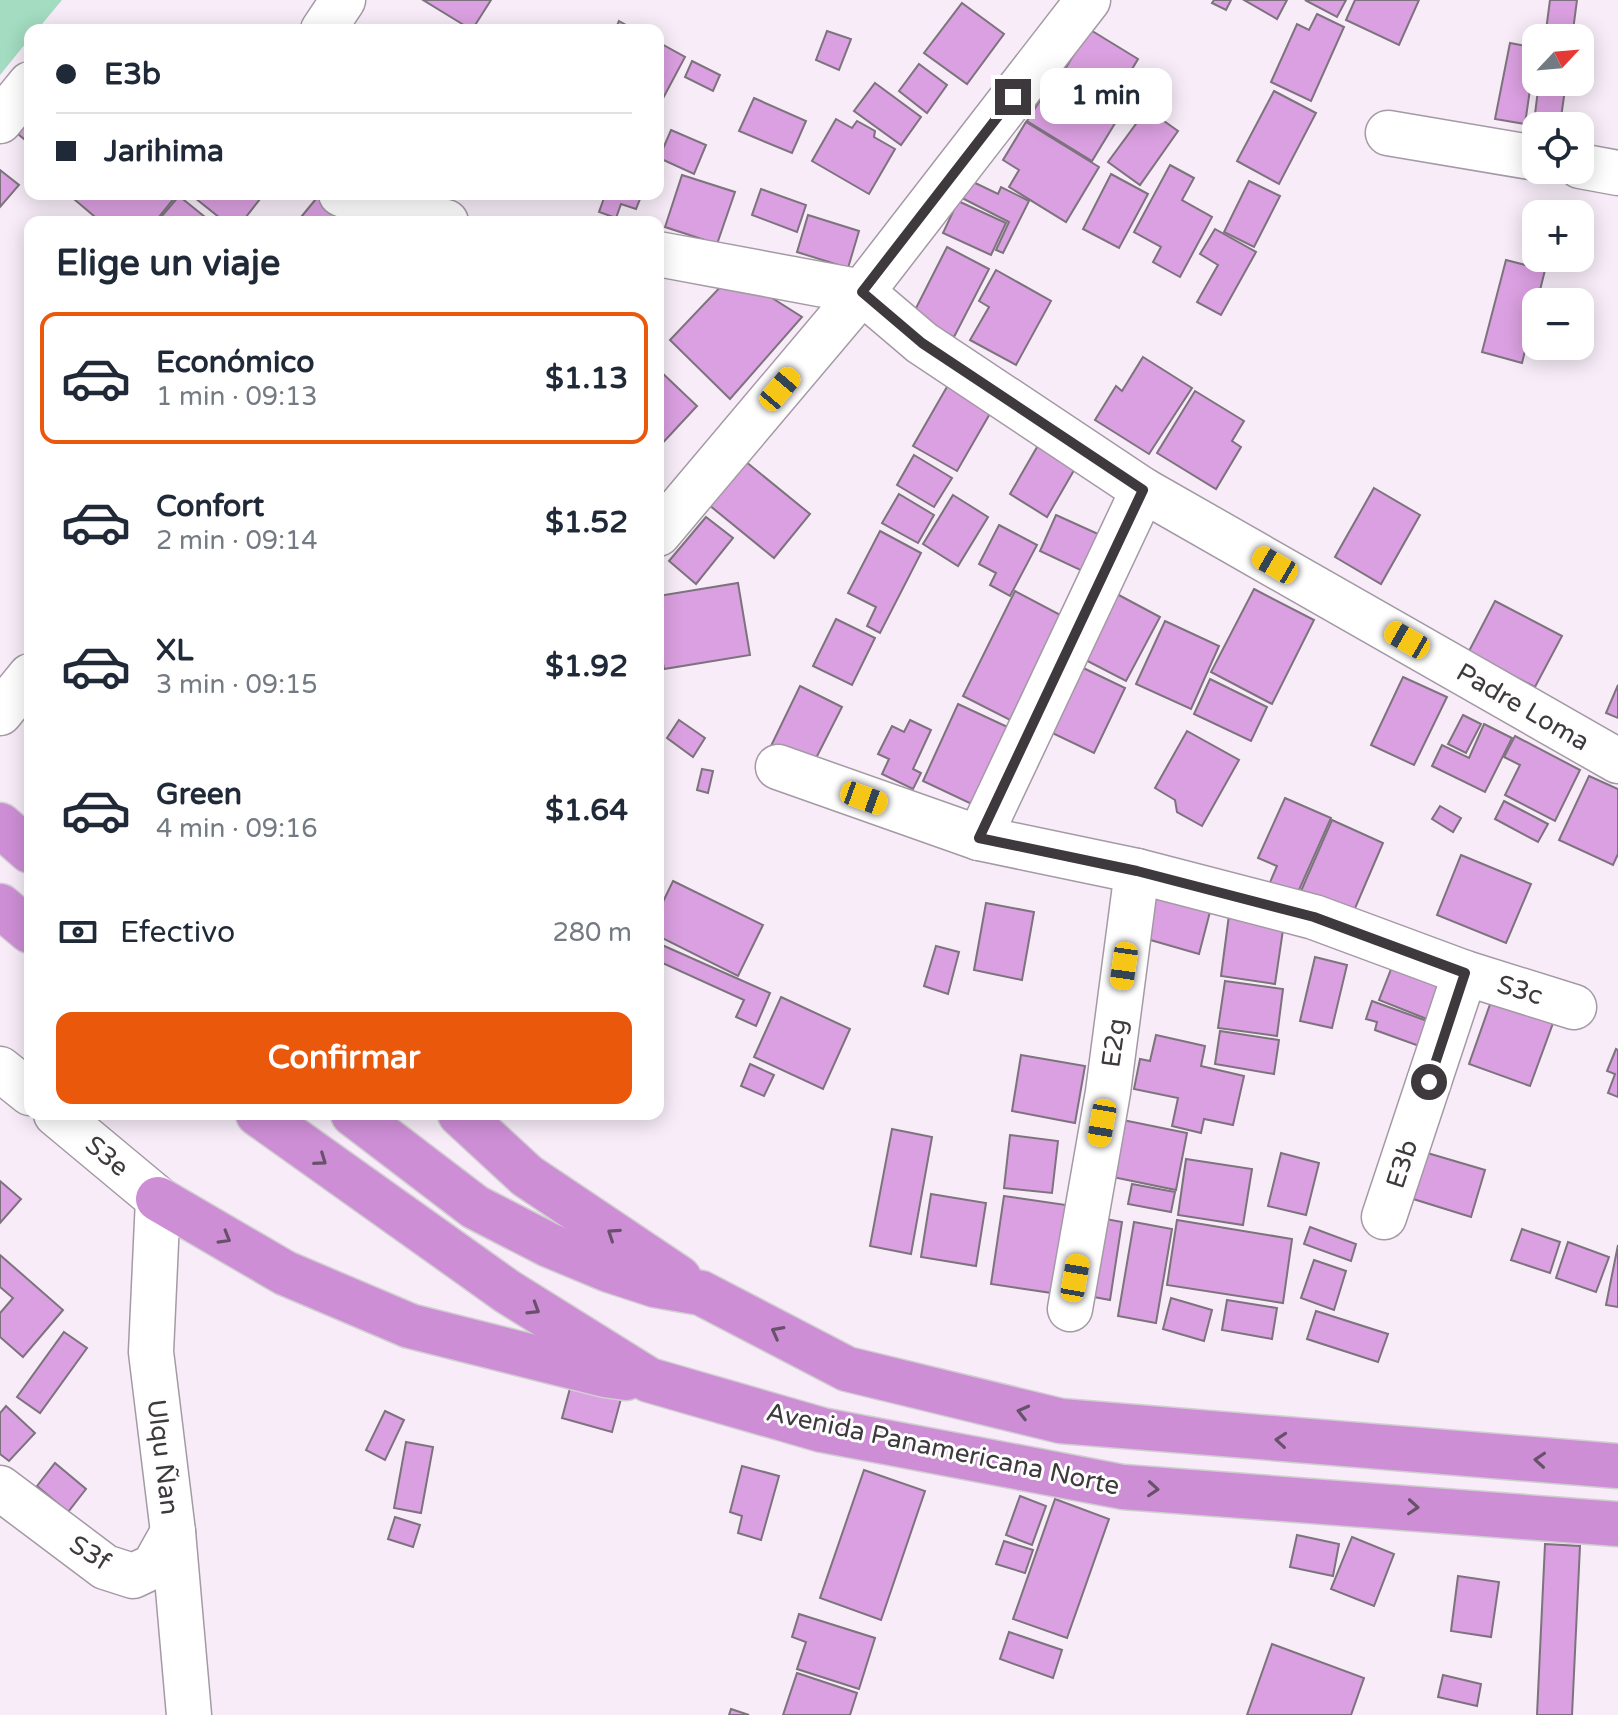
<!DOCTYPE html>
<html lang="es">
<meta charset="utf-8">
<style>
body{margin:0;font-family:"Varela Round",sans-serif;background:#f2f2f3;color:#1f2937;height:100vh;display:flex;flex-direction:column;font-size:30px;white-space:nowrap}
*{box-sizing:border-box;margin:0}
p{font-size:26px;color:#747a83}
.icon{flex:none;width:44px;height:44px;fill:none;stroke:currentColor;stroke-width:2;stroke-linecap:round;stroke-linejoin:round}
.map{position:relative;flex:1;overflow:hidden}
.sheet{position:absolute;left:24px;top:216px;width:640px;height:904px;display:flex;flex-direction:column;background:#fff;border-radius:16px;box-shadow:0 4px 20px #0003}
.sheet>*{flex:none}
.hud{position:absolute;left:24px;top:24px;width:640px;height:176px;border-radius:16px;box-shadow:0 4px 20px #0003;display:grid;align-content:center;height:176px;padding:0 32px;background:#fff}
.needle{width:52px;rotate:64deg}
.fabs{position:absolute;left:1522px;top:24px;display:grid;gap:16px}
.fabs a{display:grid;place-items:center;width:72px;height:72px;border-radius:16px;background:#fff;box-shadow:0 4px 20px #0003;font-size:40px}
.end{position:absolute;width:36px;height:36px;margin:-18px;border:10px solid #3d393d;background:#fff;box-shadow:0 0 0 4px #fff}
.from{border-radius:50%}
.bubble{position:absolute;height:56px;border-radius:16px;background:#fff;box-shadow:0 4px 20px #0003;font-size:26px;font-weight:700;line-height:56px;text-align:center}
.car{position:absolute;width:24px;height:48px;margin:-24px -12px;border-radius:10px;box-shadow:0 0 6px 2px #0007;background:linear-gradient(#f5c518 24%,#345 0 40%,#f5c518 0 76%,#345 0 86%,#f5c518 0)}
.hud b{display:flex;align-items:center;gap:28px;height:76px;font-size:30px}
.hud b+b{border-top:2px solid #e0e1e3}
.hud i{width:20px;height:20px;background:#1f2937}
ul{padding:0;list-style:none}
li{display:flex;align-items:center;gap:24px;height:132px;margin:0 16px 12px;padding:0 16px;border:4px solid transparent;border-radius:16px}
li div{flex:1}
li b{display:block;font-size:30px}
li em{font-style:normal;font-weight:700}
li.selected{border-color:#ea580c}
li>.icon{width:72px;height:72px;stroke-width:1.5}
h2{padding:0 32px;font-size:36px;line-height:96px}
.pay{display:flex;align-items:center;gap:20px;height:88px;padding:0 32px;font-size:30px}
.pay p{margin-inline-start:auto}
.button{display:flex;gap:16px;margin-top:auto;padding:16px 32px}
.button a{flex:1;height:92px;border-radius:16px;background:#ea580c;color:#fff;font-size:32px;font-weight:700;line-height:92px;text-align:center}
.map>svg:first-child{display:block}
.green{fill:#a3dcc0}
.building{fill:#dba0e1;stroke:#7c737d;stroke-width:2}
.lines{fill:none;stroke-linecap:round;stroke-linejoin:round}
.minor-casing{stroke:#a49aa5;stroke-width:47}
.trunk-casing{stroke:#d0cfd0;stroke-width:47}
.minor{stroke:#fff;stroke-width:44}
.trunk{stroke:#ce8ed6;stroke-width:44}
.oneway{stroke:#68526b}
.route{stroke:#3d393d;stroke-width:10}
.labels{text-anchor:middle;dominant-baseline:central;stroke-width:6;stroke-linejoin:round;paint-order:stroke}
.street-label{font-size:26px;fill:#3d393d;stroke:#fefefe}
</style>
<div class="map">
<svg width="1618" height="1715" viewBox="0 0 1618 1715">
<rect width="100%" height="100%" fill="#f7ecf8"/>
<path class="green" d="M0 0H62L37 30H30V38L0 75Z"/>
<g class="building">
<path d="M423 0H491L472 30Z"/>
<path d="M1214 0H1231L1226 10 1212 3Z"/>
<path d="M1244 0H1287L1277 19Z"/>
<path d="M1305 0H1346L1337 17Z"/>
<path d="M1355 0H1419L1399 45 1346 20Z"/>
<path d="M1550 0H1577L1572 38H1545Z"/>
<path d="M962 3 1004 34 967 84 924 53Z"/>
<path d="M1317 14 1344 27 1311 101 1271 82 1297 24 1309 30Z"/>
<path d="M619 21 635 30H615Z"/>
<path d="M1089 29 1138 59 1113 101 1064 71Z"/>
<path d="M827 31 851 39 839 70 816 60Z"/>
<path d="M658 42 685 57 660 104 658 103Z"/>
<path d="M1510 43 1536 48 1525 124 1495 119Z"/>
<path d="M692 61 720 75 713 91 685 77Z"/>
<path d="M919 64 947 85 927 113 899 91Z"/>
<path d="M1056 75 1120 115 1092 161 1027 121Z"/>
<path d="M1539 82H1566L1560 125 1534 122Z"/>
<path d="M875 83 921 117 901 145 854 111Z"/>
<path d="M1274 91 1316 113 1279 184 1237 161Z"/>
<path d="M754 98 806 121 792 153 739 131Z"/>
<path d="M1147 109 1178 131 1140 185 1108 162Z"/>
<path d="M30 118V144L18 134Z"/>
<path d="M836 119 852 128 857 121 875 131 874 137 895 149 869 194 812 161Z"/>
<path d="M1026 122 1099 167 1066 222 1009 187 1019 170 1003 160Z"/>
<path d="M671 130 706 145 694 174 659 158Z"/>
<path d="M1170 165 1194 178 1182 200 1212 217 1180 277 1153 262 1161 247 1134 232Z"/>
<path d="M0 170 19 185 0 207Z"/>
<path d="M1111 174 1148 194 1119 248 1083 229Z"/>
<path d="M682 175 735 192 717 244 665 227Z"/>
<path d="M971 181 998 194 1001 187 1029 201 1003 253 996 250 1009 222 962 198Z"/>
<path d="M1249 181 1280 196 1254 247 1224 232Z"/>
<path d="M761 189 806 205 797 232 752 215Z"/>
<path d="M80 194H174L176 196 155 222H101L75 200Z"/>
<path d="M190 194H264L242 222H225Z"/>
<path d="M320 194 356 222H297Z"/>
<path d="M594 194H642L636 209 621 204 616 218 599 212 604 198Z"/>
<path d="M179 196 210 221 209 222H167L161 217Z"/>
<path d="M958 201 1006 223 991 255 943 233Z"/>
<path d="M808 215 859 231 848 268 797 252Z"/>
<path d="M1215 229 1256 252 1221 315 1197 302 1218 265 1200 254Z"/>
<path d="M1533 241 1536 242V258H1552L1550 268 1529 263Z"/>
<path d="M947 247 989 269 954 337 912 316Z"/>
<path d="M1506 260 1545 270 1522 363 1482 352Z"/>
<path d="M996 270 1051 301 1016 365 970 340 989 307 979 301Z"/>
<path d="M725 282 761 291 802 317 730 399 670 340Z"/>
<path d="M1143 357 1192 388 1149 454 1095 420 1116 386 1122 391Z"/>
<path d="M658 369 697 406 658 448Z"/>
<path d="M948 385 992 410 957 471 913 446Z"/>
<path d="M1195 391 1244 421 1232 441 1241 447 1216 489 1157 453Z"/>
<path d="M1040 442 1077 465 1047 517 1010 494Z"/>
<path d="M914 455 952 478 934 507 897 485Z"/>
<path d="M745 461 810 514 774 558 709 505Z"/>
<path d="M1374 488 1420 515 1381 584 1335 557Z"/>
<path d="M899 494 934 515 918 543 882 523Z"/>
<path d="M953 495 988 517 958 566 923 544Z"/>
<path d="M1056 515 1107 538 1091 575 1040 551Z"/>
<path d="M706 517 733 538 696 584 669 561Z"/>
<path d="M999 525 1037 545 1010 596 990 585 996 573 979 564Z"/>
<path d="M880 531 921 553 880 633 867 626 876 607 848 593Z"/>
<path d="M738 583 750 655 664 669 658 637V596Z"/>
<path d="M1254 589 1314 620 1272 704 1211 672Z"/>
<path d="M1015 591 1066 618 1014 722 963 696Z"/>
<path d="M1115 593 1160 617 1126 681 1076 655Z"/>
<path d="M1495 601 1562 636 1535 687 1468 653Z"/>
<path d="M836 619 875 638 852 685 813 666Z"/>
<path d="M1165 621 1219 646 1191 709 1136 684Z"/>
<path d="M1075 664 1125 688 1094 753 1044 729Z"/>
<path d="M1403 677 1447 697 1414 765 1371 745Z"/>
<path d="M1210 679 1267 707 1251 741 1194 714Z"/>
<path d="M1618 685V718L1606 713Z"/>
<path d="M800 686 842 707 810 770 769 750Z"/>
<path d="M958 704 1014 730 978 807 923 781Z"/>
<path d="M1463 715 1481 724 1466 753 1448 744Z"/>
<path d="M679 720 705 738 693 757 667 738Z"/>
<path d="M910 720 931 730 913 769 921 773 913 789 882 774 889 759 878 754 892 726 904 732Z"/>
<path d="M1484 724 1512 738 1485 792 1432 766 1442 745 1469 758Z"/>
<path d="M1187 731 1239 760 1202 826 1177 812 1175 800 1155 788Z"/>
<path d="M1515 736 1580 770 1555 821 1505 795 1520 765 1504 757Z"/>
<path d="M702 769 713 771 708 793 697 790Z"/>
<path d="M1589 776 1618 789V854L1613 865 1559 840Z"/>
<path d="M1285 798 1331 818 1295 899 1268 887 1277 866 1258 858Z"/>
<path d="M1504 801 1548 824 1538 842 1495 819Z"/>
<path d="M1440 806 1461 818 1453 832 1432 819Z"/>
<path d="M1332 820 1383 843 1353 913 1301 891Z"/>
<path d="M1461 855 1531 884 1506 943 1437 915Z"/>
<path d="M673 881 763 925 738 976 658 936V912Z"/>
<path d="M1152 892 1211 908 1199 954 1140 937Z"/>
<path d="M986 903 1034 912 1022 980 974 970Z"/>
<path d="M1229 915 1284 923 1275 984 1221 976Z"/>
<path d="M662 945 770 993 756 1026 736 1017 744 1000 658 961Z"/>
<path d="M936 946 959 952 948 994 924 986Z"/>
<path d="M1397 954 1455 977 1437 1023 1379 1000Z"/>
<path d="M1315 957 1347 965 1332 1028 1300 1021Z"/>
<path d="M1225 981 1283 989 1277 1036 1218 1028Z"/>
<path d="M1494 993 1556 1015 1530 1086 1469 1064Z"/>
<path d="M781 997 850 1029 823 1089 754 1057Z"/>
<path d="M1372 1001 1441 1026 1433 1051 1375 1030 1377 1022 1366 1019Z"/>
<path d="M1220 1031 1279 1040 1274 1074 1215 1064Z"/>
<path d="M1156 1035 1205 1046 1201 1066 1244 1076 1233 1125 1204 1119 1201 1133 1172 1126 1178 1098 1134 1089 1140 1059 1150 1061Z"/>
<path d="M1616 1049 1618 1050V1097L1608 1093 1615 1074 1607 1071Z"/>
<path d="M1021 1055 1085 1066 1075 1123 1012 1111Z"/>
<path d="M750 1064 774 1075 764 1096 741 1086Z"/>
<path d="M1113 1118 1187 1133 1176 1190 1103 1175Z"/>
<path d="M892 1129 932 1137 911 1254 870 1246Z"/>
<path d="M1010 1135 1058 1141 1052 1193 1004 1188Z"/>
<path d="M1424 1152 1485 1170 1471 1217 1410 1198Z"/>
<path d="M1281 1153 1319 1163 1306 1215 1268 1206Z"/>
<path d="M1186 1159 1252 1169 1243 1225 1178 1215Z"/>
<path d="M0 1181 21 1199 0 1223Z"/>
<path d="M1132 1184 1175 1192 1171 1212 1128 1204Z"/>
<path d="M931 1194 986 1203 976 1266 921 1257Z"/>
<path d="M1004 1196 1066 1205 1052 1293 991 1284Z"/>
<path d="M1095 1217 1122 1222 1110 1300 1083 1295Z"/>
<path d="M1177 1220 1292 1239 1283 1303 1167 1285Z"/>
<path d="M1134 1222 1172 1229 1156 1323 1118 1316Z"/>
<path d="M1310 1227 1356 1244 1351 1261 1304 1244Z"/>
<path d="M1522 1229 1560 1242 1550 1273 1511 1260Z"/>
<path d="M1568 1242 1609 1257 1596 1292 1556 1278Z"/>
<path d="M1618 1245V1307L1606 1305Z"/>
<path d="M0 1255 63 1310 23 1357 0 1337V1313L13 1298 0 1287Z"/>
<path d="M1314 1260 1346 1271 1334 1310 1301 1298Z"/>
<path d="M1171 1298 1212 1310 1204 1341 1163 1329Z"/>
<path d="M1227 1300 1277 1308 1272 1339 1222 1330Z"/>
<path d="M1316 1311 1388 1334 1378 1362 1307 1339Z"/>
<path d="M64 1332 87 1348 40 1413 17 1397Z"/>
<path d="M572 1381 622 1395 612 1432 562 1418Z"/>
<path d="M6 1406 35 1433 9 1461 0 1454V1413Z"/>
<path d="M385 1411 404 1420 385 1460 366 1450Z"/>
<path d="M406 1442 433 1447 421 1513 394 1508Z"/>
<path d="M55 1463 86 1489 68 1512 37 1486Z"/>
<path d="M742 1466 779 1476 761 1540 738 1533 742 1516 730 1512Z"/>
<path d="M864 1470 925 1491 881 1620 820 1598Z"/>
<path d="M1020 1496 1046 1506 1032 1545 1006 1535Z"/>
<path d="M1055 1499 1109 1519 1067 1638 1013 1619Z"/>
<path d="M395 1517 420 1525 413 1547 388 1539Z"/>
<path d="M1297 1535 1339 1544 1333 1576 1290 1567Z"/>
<path d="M1352 1537 1394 1554 1374 1606 1331 1589Z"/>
<path d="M1004 1541 1033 1550 1025 1573 996 1564Z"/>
<path d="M1545 1544 1580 1546 1572 1715H1537Z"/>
<path d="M1458 1576 1499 1582 1491 1637 1451 1631Z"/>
<path d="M799 1614 875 1638 859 1689 797 1669 806 1642 792 1637Z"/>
<path d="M1009 1632 1062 1650 1053 1678 1000 1659Z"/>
<path d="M1272 1644 1364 1678 1351 1715H1247Z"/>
<path d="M797 1673 857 1693 850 1715H783Z"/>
<path d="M1443 1675 1481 1684 1477 1706 1438 1697Z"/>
<path d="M731 1709 749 1715H729Z"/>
</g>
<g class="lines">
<g class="minor-casing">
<g id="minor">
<path d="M323 30 343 0"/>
<path d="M0 121 30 84"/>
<path d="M1388 133 1536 158"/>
<path d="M1580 166 1618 173"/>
<path d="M341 194 369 205 446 222"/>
<path d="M658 254 862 292 922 343 1143 490 1618 761"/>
<path d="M658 534 862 292 1088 0"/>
<path d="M0 713 30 676"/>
<path d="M778 767 979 838 1137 871 1314 917 1465 973 1574 1007"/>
<path d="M979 838 1143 490"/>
<path d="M0 1069 30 1093"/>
<path d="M56 1114 158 1199 151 1352 173 1532 189 1715"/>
<path d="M1384 1217 1465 973"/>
<path d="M1070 1309 1108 1092 1137 871"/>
<path d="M0 1488 105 1567 133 1576 154 1566 173 1532"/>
</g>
</g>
<g class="trunk-casing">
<g id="trunk">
<path d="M0 825 30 851"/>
<path d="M0 906 30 931"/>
<path d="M258 1114 508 1292 649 1380 822 1430 1123 1487 1618 1524"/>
<path d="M353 1114 475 1207 549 1245 609 1270 655 1285 701 1293 847 1369 1061 1421 1618 1466"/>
<path d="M460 1114 527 1176 679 1278"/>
<path d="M158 1199 285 1273 410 1326 605 1375 626 1378"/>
</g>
</g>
<use href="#minor" class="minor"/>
<use href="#trunk" class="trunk"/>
</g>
<defs><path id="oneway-chevron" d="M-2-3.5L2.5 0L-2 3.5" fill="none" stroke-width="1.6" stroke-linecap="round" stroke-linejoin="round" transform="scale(2)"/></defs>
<g class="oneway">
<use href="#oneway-chevron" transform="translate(321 1160) rotate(35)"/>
<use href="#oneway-chevron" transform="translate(613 1234) rotate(-146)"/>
<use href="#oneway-chevron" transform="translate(225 1238) rotate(30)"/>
<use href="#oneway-chevron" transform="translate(534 1309) rotate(32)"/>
<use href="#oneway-chevron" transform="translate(777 1332) rotate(-152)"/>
<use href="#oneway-chevron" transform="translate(1023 1412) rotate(-166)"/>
<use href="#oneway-chevron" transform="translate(1281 1440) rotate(-175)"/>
<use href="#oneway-chevron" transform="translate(1540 1460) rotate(-176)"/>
<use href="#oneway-chevron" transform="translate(1153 1489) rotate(4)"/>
<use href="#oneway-chevron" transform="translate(1413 1507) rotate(4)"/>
</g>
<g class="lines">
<path class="route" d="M1013 97 862 292 922 343 1143 490 979 838 1137 871 1314 917 1465 973 1429 1082"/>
</g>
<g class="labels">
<g class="street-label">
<text transform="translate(1523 707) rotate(30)">Padre Loma</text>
<text transform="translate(1520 990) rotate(17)">S3c</text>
<text transform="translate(1114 1043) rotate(-82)">E2g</text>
<text transform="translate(107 1156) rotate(40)">S3e</text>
<text transform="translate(1402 1164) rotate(-72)">E3b</text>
<text transform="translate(943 1449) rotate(12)">Avenida Panamericana Norte</text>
<text transform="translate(163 1457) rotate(83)">Ulqu Ñan</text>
<text transform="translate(90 1553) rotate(32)">S3f</text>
</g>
</g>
</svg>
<div class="fabs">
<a><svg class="needle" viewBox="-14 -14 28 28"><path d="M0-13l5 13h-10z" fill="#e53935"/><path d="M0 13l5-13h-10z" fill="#747a83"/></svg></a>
<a><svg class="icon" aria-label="locate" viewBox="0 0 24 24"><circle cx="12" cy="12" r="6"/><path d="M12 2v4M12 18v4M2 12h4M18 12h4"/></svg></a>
<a>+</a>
<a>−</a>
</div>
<i class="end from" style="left:1429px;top:1082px"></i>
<i class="end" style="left:1013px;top:97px"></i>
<div class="bubble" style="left:1040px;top:68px;width:132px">1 min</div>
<i class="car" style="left:780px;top:389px;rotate:40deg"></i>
<i class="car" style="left:1275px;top:565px;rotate:300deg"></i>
<i class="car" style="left:1407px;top:640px;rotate:300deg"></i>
<i class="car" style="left:864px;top:798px;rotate:110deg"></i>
<i class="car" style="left:1124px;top:966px;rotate:188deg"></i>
<i class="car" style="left:1102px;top:1123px;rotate:190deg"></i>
<i class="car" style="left:1075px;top:1278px;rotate:10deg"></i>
<div class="hud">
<b><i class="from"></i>E3b</b>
<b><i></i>Jarihima</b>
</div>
<section class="sheet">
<h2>Elige un viaje</h2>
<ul>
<li class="selected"><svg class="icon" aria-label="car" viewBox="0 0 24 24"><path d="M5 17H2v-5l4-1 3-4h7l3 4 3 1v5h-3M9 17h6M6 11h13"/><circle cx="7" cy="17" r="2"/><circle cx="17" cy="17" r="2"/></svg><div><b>Económico</b><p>1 min · 09:13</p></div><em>$1.13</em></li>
<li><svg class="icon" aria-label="car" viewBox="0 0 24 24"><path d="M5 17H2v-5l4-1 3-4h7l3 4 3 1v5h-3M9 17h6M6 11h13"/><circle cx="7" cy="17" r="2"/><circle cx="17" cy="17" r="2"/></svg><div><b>Confort</b><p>2 min · 09:14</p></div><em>$1.52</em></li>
<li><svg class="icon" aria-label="car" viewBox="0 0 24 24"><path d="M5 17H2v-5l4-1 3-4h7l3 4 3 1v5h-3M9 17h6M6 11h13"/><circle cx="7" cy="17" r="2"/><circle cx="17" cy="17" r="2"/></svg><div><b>XL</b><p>3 min · 09:15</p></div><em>$1.92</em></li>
<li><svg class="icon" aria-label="car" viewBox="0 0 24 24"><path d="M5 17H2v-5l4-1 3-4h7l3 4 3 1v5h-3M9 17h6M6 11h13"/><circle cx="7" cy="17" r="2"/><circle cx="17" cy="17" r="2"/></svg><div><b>Green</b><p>4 min · 09:16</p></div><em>$1.64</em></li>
</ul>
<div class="pay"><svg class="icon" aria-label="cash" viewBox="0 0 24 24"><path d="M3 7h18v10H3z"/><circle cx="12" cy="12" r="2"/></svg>Efectivo<p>280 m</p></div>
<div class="button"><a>Confirmar</a></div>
</section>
</div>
